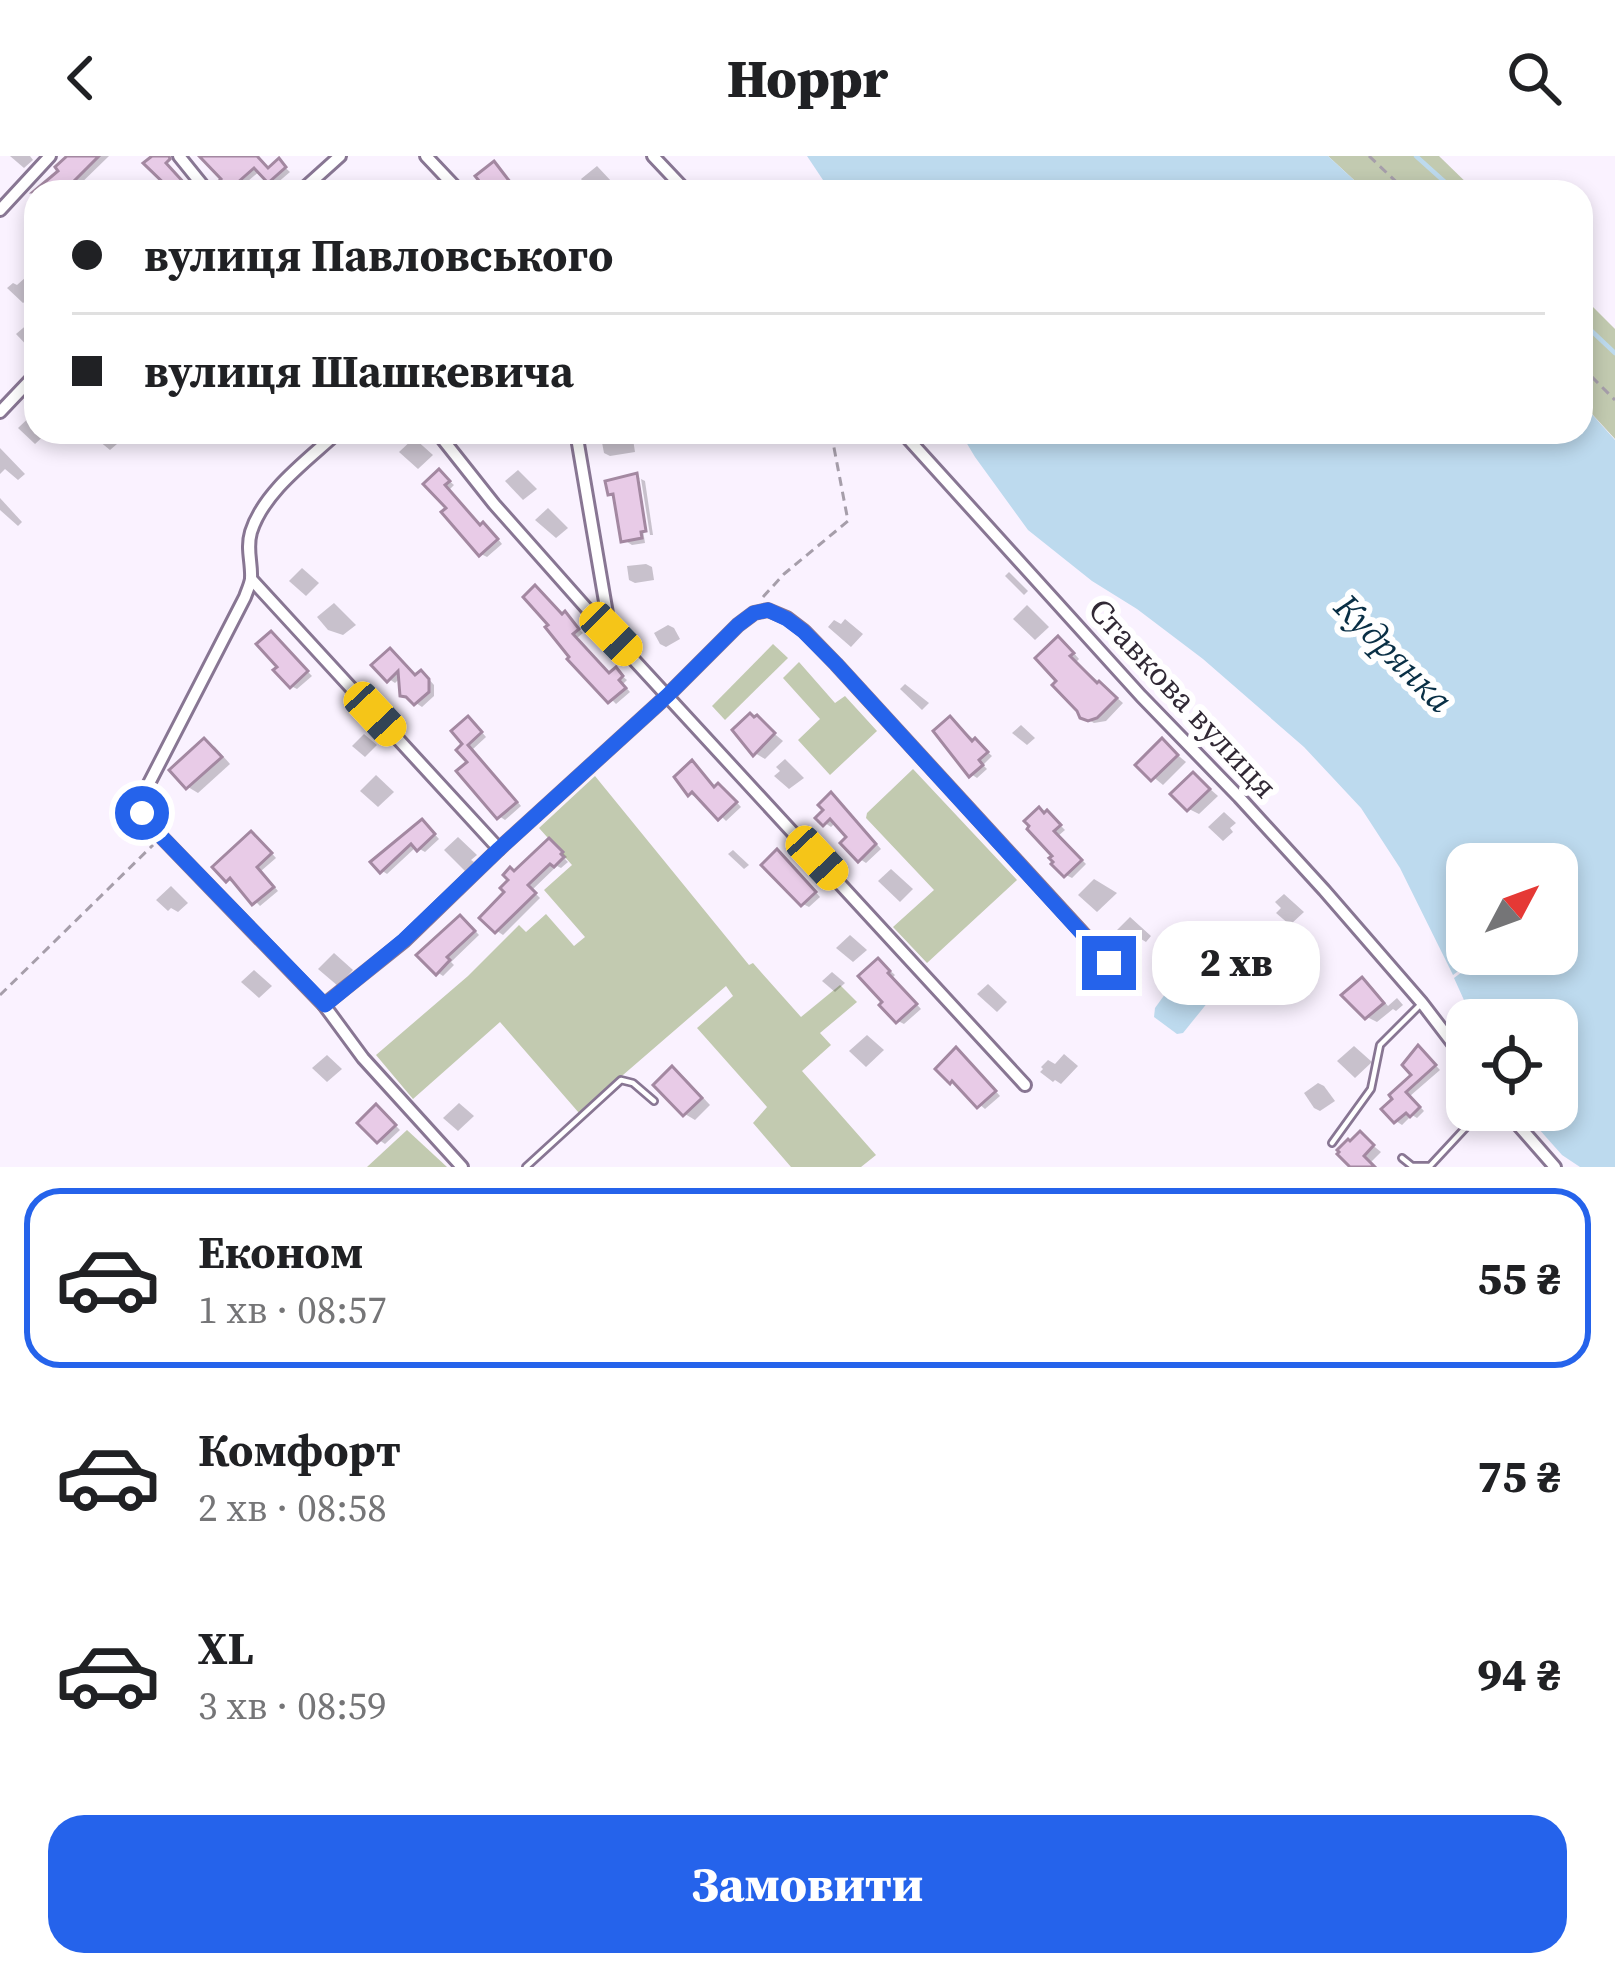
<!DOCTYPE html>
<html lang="uk">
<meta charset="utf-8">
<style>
body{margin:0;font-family:"Source Serif 4",serif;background:#f6f6f6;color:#202124;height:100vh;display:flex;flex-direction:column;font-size:45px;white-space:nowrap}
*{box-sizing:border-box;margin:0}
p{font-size:39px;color:#757577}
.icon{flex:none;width:66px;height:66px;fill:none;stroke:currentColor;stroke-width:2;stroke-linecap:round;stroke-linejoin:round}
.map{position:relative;height:1011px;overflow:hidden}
.sheet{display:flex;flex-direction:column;background:#fff;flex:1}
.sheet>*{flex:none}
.top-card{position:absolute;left:24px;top:24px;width:1569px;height:264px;border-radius:36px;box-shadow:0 6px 18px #0003;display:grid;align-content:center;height:264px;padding:0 48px;background:#fff}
.needle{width:78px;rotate:49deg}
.buttons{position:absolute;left:1446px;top:687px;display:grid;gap:24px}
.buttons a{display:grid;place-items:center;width:132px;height:132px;border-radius:24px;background:#fff;box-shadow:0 6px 18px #0003;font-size:60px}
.end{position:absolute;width:54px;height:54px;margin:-27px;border:15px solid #2563eb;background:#fff;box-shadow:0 0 0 6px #fff}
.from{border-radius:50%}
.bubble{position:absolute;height:84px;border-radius:36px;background:#fff;box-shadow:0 6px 18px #0003;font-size:39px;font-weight:800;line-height:84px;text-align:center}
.car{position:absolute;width:36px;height:72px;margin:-36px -18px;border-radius:15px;box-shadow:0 0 9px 3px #0007;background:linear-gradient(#f5c518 24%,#345 0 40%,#f5c518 0 76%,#345 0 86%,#f5c518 0)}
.top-card b{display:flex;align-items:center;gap:42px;height:114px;font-size:45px}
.top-card b+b{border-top:3px solid #e0e0e0}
.top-card i{width:30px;height:30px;background:#202124}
ul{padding:21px 0 0;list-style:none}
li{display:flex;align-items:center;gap:36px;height:180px;margin:0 24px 18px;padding:0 24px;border:6px solid transparent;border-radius:36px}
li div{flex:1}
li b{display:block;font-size:45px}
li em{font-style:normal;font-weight:800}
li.current{border-color:#2563eb}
li>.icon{width:108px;height:108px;stroke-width:1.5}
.action{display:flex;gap:24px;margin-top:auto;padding:24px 48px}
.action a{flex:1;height:138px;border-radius:36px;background:#2563eb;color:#fff;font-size:48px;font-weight:800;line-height:138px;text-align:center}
header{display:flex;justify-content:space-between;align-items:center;height:156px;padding:0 48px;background:#fff;font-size:54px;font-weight:800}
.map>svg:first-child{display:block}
.green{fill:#c2cab0}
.water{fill:#bddaee}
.shadow{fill:#0003}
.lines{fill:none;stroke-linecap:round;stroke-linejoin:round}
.stream{stroke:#bddaee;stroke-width:4.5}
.building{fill:#e8cbe7;stroke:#a388a1;stroke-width:3}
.service-casing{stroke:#887693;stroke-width:10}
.minor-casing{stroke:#887693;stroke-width:16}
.path{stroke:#a69eaa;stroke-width:3;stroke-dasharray:9 6;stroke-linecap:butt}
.service{stroke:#fff;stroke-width:4.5}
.minor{stroke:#fff;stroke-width:10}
.route{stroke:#2563eb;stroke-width:15}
.labels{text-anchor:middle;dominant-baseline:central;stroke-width:12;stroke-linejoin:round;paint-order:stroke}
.street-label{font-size:33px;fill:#312935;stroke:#fff}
.water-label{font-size:36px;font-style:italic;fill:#092f45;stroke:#fff}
</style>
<header><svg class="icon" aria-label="back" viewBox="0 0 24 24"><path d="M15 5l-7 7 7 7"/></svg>Hoppr<svg class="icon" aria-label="search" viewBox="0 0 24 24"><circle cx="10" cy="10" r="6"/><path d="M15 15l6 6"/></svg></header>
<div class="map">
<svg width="1615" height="1011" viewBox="0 0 1615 1011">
<rect width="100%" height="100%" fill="#faf2ff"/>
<g class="green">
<path d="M1328 0H1439L1476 36H1367Z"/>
<path d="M1581 139 1615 173V283L1581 246Z"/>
<path d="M773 488 788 502 725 564 712 550Z"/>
<path d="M799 506 835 547 845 540 877 575 830 619 798 584 820 563 783 522Z"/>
<path d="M913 613 1017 724 927 807 893 771 934 734 866 662 867 657Z"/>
<path d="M595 620 749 809 753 807 801 861 840 829 857 846 820 877 831 889 802 915 876 999 861 1011H791L753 967 767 951 697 872 733 840 726 830 579 957 500 866 413 943 376 899 468 820 519 769 526 776 546 758 574 790 585 781 544 734 572 709 539 672Z"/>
<path d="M407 974 447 1011H367Z"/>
</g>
<g class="water">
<path d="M807 0H1328L1367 36H831Z"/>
<path d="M1581 246 1615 284V1011H1580L1562 999 1522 954H1557V864H1473L1454 822 1486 798H1557V708H1467V798H1481L1453 819 1400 712 1361 652 1304 591 1203 503 1137 453 1092 425 1028 374 975 301 960 276H1581Z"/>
<path d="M1207 780 1218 782 1238 809 1183 877 1177 878 1154 861 1155 852Z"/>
</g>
<g class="shadow">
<path d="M10 0H30L33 4 24 12Z"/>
<path d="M69 0H109L72 36H40L62 15Z"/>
<path d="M204 0H259L270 14 279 6 290 16 276 28 260 15 235 36 230 33Z"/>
<path d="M597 10 612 26 605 32 608 36H592L581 23Z"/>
<path d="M26 121 36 129V146L31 141 23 147 7 132 13 127 17 129Z"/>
<path d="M36 161V195L34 197 16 178Z"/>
<path d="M36 255V276H48L35 288 18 272Z"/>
<path d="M88 276H106L117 288 110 294Z"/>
<path d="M600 276H628V281L633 283 635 296 610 300 604 297Z"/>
<path d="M414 282 433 299 418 313 399 296Z"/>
<path d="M0 292 25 318 18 324 5 313 0 318Z"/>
<path d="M518 314 537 333 523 344 505 325Z"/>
<path d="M440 317 454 329 449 334 482 371 490 373 502 388 487 401 481 398 450 352Z"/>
<path d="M636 321 640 323H635L645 387 632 389 624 384 617 340 611 337 609 327Z"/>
<path d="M641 323 645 325 653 379H650Z"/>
<path d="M0 342 22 366 18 370 0 354Z"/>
<path d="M548 352 568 372 556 382 535 364Z"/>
<path d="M646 408 652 411 654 424 635 427 629 424 627 410Z"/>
<path d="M302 412 319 427 306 440 289 425Z"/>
<path d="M1009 416 1028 435 1024 439 1005 420Z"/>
<path d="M334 447 356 469 343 479 328 474 317 461Z"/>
<path d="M1027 449 1049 471 1035 484 1013 463Z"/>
<path d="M565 459 583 477 577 482 611 519 616 515 627 524 623 528 630 536 616 548 572 503Z"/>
<path d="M845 463 863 478 851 491 828 471 834 464 841 468Z"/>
<path d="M668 469 674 472 680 483 666 491 660 488 654 477Z"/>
<path d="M271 478 312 520 297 533 291 530 281 511Z"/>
<path d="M1066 488 1079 503 1076 506 1123 547 1106 565 1094 567 1085 562 1060 525Z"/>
<path d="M390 495 417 521H427L434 529V540L422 551 416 547 402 520 395 527 389 523Z"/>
<path d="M905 528 929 547 922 554 900 533Z"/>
<path d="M757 563 783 585 765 603 755 597Z"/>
<path d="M951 563 992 600 983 609 987 613 977 622 971 618Z"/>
<path d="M474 567 486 581 473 593 521 650 505 664 499 660 471 606 460 594Z"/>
<path d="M1021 569 1035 582 1027 589 1012 577Z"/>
<path d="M364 578 377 589 365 601 352 590Z"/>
<path d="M205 585 215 591 230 608 198 637 188 631Z"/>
<path d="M1162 586 1186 606 1163 629 1139 609Z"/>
<path d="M785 603 804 622 789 633 774 620 780 615 776 611Z"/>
<path d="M692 608 716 633 719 630 725 634 741 651 726 665 699 638 696 641 690 638Z"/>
<path d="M376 619 394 636 378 651 360 635Z"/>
<path d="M1194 619 1218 640 1199 658 1189 653Z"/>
<path d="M837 643 881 693 866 707 860 703 851 681 836 666 831 671 825 667Z"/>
<path d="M1224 656 1236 667 1230 672 1233 676 1223 685 1208 671Z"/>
<path d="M1048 657 1065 674 1058 680 1086 708 1072 722 1066 719Z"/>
<path d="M428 671 439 683 425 696 416 691 387 718 381 714Z"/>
<path d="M458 681 477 699 471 704 474 706 465 715 444 694Z"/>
<path d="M258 682 276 702 261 715 278 735 260 750 236 725 234 727 228 724Z"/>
<path d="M555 689 567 701 565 703 568 706 561 712 557 710 532 734 540 742 503 779 497 775 515 718Z"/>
<path d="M733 694 749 709 744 713 728 698Z"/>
<path d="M783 700 820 741 809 751 803 748Z"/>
<path d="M891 713 913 733 900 746 878 725Z"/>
<path d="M1094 723 1117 737 1097 756 1078 739Z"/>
<path d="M171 730 188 747 178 756 171 752 168 755 156 744Z"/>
<path d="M1284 738 1304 756 1290 769 1276 757 1281 752 1275 746Z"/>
<path d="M1130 761 1151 780 1146 786 1141 783 1133 790 1116 775Z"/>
<path d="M467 766 479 779 451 806 454 809 443 820 437 816Z"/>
<path d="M850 779 867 794 853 806 836 792Z"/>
<path d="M334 797 353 814 338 830 318 813Z"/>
<path d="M1290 801 1314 821 1294 843 1284 837V807Z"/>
<path d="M879 805 895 819 892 822 921 853 904 868 898 865Z"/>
<path d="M254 814 272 830 259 842 241 826Z"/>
<path d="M832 816 845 827 835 836 822 825Z"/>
<path d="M1362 825 1372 831 1388 850 1397 842 1403 849 1396 855 1393 853 1377 866 1367 861Z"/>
<path d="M988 828 1007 846 997 856 977 838Z"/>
<path d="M867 879 884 894 866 911 849 895Z"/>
<path d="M1354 890 1372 906 1355 922 1337 905Z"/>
<path d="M1424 897 1440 914 1410 940 1424 955 1417 962 1412 959 1402 969 1396 965V943L1415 919Z"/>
<path d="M1064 898 1078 910 1061 928 1055 924 1053 926 1040 916 1043 913 1041 911 1048 904 1055 908Z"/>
<path d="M327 899 342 913 327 926 312 912Z"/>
<path d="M963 899 1000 940 985 953 952 925Z"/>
<path d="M673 914 683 920 710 949 695 964 685 958Z"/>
<path d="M1318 927 1324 930 1335 945 1320 955 1314 952 1304 937Z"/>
<path d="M459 947 474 960 458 975 443 962Z"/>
<path d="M382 956 400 974 385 988 379 984Z"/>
<path d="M1360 979 1381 996 1370 1007 1375 1011H1355Z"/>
</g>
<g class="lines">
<g class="stream">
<path d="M1416 0 1456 36"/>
<path d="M1581 165 1615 197"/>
</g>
</g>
<g class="building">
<path d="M67 0H99L63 36H33L58 15 55 11Z"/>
<path d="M152 0H169L170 3 166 7 187 30 180 36H173L143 7Z"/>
<path d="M199 0H257L268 12 279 2 286 11 268 27 254 12 228 35 219 25 221 23Z"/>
<path d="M494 5 507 22 518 36H488L475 20Z"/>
<path d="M439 313 450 325 445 329 480 369 483 366 498 383 479 400 441 356 446 352 423 328Z"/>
<path d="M637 317 646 375 641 376 642 382 621 386 613 338 608 339 605 325Z"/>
<path d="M535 429 562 458 565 455 579 473 573 478 609 517 616 511 623 520 619 524 626 532 608 547 567 503 569 501 545 471 548 469 523 441Z"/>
<path d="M271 475 308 515 290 532 273 514 277 511 256 488Z"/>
<path d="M1058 480 1074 497 1070 500 1097 527 1099 525 1117 542 1097 562 1088 565 1080 562 1077 555 1052 529 1056 525 1035 502Z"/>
<path d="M390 492 415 519 421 514 429 523V536L414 549 406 541 400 540 398 515 387 526 371 509Z"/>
<path d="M750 557 754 561 757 559 775 577 753 600 732 574Z"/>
<path d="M468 560 482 576 468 589 517 646 497 663 456 615 467 606 456 594 462 588 451 575Z"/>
<path d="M950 560 972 585 975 582 988 596 979 604 983 609 969 621 933 575Z"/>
<path d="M204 582 222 601 186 633 169 614Z"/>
<path d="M1162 582 1178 599 1151 625 1135 609Z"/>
<path d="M692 604 714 631 718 627 737 646 718 664 692 636 688 640 674 621Z"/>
<path d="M1193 616 1210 633 1187 655 1170 638Z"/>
<path d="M831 636 876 688 858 706 840 687 846 681 830 663 823 670 815 662 823 654 818 649Z"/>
<path d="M1039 651 1044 657 1047 654 1061 669 1054 675 1082 704 1064 721 1051 708 1053 706 1049 702 1052 700 1027 673 1029 670 1024 665Z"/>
<path d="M422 663 435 678 417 695 411 688 380 717 370 706Z"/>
<path d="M251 675 272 697 257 711 274 731 252 749 230 722 226 726 212 711Z"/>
<path d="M549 682 563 696 561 698 564 701 554 711 550 708 528 729 536 737 495 777 479 762 504 736 500 732 508 724 503 719 510 711 514 715Z"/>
<path d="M777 693 816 736 801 750 761 709Z"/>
<path d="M460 759 475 775 447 801 450 804 436 819 416 799Z"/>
<path d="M1289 797 1306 814 1282 839 1261 819 1280 801 1283 804Z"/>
<path d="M878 802 890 815 888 817 917 848 896 867 879 849 882 846 858 820Z"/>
<path d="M1362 821 1384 847 1365 863 1341 839Z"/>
<path d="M1418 889 1436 909 1406 936 1420 951 1410 961 1406 957 1394 967 1381 953 1392 943 1389 939 1411 919 1402 909Z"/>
<path d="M956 891 996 935 977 952 952 925 950 928 935 913Z"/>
<path d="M672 910 702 942 683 960 653 929Z"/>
<path d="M376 948 396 969 377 987 357 967Z"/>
<path d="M1360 975 1374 989 1364 1000 1375 1011H1350L1337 998 1339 996 1337 994 1348 983 1350 985Z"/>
</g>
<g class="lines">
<g class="service-casing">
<g id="service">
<path d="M1332 987 1371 933 1380 889 1422 847"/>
<path d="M1402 1002 1412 1010H1430L1482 954"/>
<path d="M526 1011 621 924 633 927 654 945"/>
</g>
</g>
<g class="minor-casing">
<g id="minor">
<path d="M179 0 208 36"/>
<path d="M426 0 460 36"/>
<path d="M653 0 687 36"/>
<path d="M300 36 340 0"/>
<path d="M0 54 50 0"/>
<path d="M0 256 36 218"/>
<path d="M338 276C308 304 264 335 251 376 246 393 252 406 251 423 250 429 247 435 245 441L142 641V657L152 671 324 849 363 902 462 1011"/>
<path d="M437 276 494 348 588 454 1025 929"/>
<path d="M576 276 610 475"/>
<path d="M902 276 1141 540 1239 641 1324 734 1422 847 1467 906"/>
<path d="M251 423 499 693"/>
<path d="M324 849 404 785 499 693 668 539 738 469 754 457 768 454 787 462 804 475 836 508 1110 807"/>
<path d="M1505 954 1555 1011"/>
</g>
</g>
<g class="path">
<path d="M1369 0 1407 36"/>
<path d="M1581 210 1615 244"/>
<path d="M763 441 784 418 848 365 831 276"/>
<path d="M0 839 153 689"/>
</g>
<use href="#service" class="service"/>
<use href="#minor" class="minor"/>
</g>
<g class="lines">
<path class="route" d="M142 657 152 671 325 849 404 784 499 693 668 539 738 469 754 457 768 454 787 463 803 475 836 508 1109 807"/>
</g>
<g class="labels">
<g class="street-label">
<text transform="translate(1183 542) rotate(47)">Ставкова вулиця</text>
</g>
<g class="water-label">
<text transform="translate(1394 497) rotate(45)">Кудрянка</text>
</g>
</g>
</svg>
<div class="buttons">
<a><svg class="needle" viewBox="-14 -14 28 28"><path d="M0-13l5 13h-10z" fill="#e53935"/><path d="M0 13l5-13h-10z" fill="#757577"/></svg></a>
<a><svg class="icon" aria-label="locate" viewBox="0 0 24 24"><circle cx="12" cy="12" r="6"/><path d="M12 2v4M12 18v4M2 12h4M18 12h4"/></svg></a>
</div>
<i class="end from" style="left:142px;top:657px"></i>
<i class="end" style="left:1109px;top:807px"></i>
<div class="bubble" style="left:1152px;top:765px;width:168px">2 хв</div>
<i class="car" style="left:611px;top:478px;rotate:136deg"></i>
<i class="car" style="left:375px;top:558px;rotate:137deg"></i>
<i class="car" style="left:817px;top:702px;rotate:137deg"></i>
<div class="top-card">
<b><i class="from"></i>вулиця Павловського</b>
<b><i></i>вулиця Шашкевича</b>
</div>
</div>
<section class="sheet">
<ul>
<li class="current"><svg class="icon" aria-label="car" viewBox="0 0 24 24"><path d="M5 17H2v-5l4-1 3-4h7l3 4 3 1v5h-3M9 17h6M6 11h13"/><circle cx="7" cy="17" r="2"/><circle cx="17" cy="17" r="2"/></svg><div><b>Економ</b><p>1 хв · 08:57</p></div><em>55 ₴</em></li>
<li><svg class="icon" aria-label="car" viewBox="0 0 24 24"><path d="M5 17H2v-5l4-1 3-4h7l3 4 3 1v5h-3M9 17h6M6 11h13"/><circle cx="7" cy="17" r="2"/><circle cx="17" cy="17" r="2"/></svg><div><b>Комфорт</b><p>2 хв · 08:58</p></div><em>75 ₴</em></li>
<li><svg class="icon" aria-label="car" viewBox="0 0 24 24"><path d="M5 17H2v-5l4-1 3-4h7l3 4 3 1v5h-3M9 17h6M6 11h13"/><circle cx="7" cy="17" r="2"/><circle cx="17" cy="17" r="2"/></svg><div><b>XL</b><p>3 хв · 08:59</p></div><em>94 ₴</em></li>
</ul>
<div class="action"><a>Замовити</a></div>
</section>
